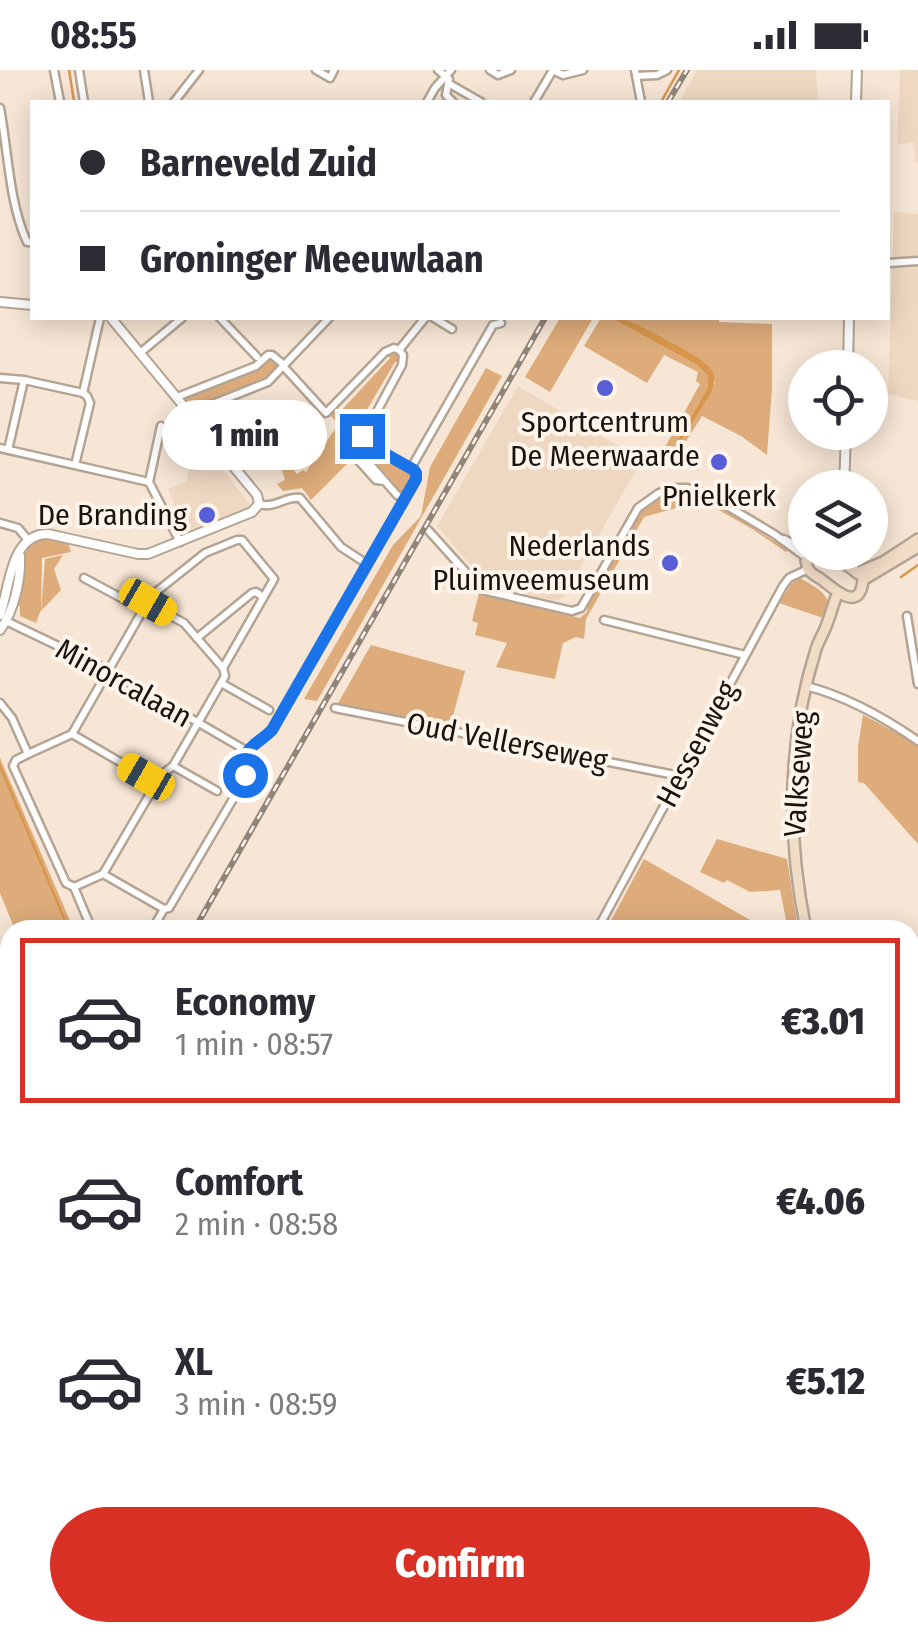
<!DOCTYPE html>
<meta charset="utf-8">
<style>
body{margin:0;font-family:"Fira Sans Condensed",sans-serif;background:#f2f2f3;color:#2b2b33;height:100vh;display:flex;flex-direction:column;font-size:38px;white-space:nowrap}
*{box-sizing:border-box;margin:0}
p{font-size:32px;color:#7c7c81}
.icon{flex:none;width:55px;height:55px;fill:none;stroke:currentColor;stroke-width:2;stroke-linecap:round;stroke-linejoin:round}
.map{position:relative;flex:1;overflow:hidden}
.side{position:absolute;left:0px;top:850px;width:920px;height:722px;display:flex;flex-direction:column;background:#fff;border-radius:30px 30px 0 0;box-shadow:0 5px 25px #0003}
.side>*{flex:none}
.guide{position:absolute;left:30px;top:30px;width:860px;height:220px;border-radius:0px;box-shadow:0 5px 25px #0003;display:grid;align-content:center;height:220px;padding:0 50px;background:#fff}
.buttons{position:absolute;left:788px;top:280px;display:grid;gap:20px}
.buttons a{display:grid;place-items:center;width:100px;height:100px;border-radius:50%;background:#fff;box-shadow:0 5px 25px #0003;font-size:50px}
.end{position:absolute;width:45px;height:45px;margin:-22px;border:12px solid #1a73e8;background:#fff;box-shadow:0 0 0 5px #fff}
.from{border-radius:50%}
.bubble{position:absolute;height:70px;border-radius:35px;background:#fff;box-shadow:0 5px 25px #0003;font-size:32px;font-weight:800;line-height:70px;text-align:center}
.car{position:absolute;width:30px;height:60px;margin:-30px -15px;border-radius:12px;box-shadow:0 0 8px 2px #0007;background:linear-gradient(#f5c518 24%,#345 0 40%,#f5c518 0 76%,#345 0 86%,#f5c518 0)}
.guide b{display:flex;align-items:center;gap:35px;height:95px;font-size:38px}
.guide b+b{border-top:2px solid #e1e1e2}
.guide i{width:25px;height:25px;background:#2b2b33}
ul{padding:18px 0 0;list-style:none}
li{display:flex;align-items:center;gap:30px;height:165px;margin:0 20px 15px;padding:0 30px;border:5px solid transparent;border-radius:0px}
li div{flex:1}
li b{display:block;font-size:38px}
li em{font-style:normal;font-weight:800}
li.on{border-color:#d93025}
li>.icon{width:90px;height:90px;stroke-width:1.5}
.cta{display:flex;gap:20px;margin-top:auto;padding:20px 50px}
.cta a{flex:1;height:115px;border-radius:60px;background:#d93025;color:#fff;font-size:40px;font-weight:800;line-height:115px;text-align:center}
.status{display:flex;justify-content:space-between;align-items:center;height:70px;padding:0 50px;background:#fff;direction:ltr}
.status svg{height:28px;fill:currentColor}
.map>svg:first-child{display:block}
.built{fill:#efd8c2}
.green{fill:#ddac7a}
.water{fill:#d8964d}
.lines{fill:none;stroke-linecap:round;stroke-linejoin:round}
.stream{stroke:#d8964d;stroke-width:2.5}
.minor-casing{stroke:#b4a494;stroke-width:11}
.tertiary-casing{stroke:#b4a494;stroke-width:12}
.secondary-casing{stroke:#b4a494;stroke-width:14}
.minor{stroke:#fff;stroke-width:6}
.tertiary{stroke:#fff;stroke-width:8}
.secondary{stroke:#f1dcc6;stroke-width:9}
.rail-casing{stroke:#91857a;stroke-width:6}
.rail{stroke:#fff4ea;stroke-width:2.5;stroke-dasharray:8;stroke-linecap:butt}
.route{stroke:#1a73e8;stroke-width:12}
.poi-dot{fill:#585ed5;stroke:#fff4ea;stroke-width:4}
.labels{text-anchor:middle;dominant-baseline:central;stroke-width:8;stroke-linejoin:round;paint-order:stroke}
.poi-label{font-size:30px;fill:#19130e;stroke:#fff4ea}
.street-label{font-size:30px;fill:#19130e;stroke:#fff4ea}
</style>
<div class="status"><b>08:55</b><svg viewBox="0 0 49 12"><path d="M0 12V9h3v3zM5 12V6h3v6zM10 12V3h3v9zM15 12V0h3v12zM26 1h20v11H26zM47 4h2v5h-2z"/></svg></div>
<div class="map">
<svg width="918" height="1571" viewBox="0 0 918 1571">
<rect width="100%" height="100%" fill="#f7e6d5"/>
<g class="built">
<path d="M697 0H816L818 32H679Z"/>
<path d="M900 0H918V92L916 93 914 72 897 75Z"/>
<path d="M894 142 918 144V331L888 324Z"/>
<path d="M518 316 629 382 639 395 563 528 554 531 487 514 437 456Z"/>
<path d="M204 376 252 437 186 461 168 419 186 412 193 384Z"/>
</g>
<g class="green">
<path d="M560 248H593L550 322 525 307Z"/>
<path d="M601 248H611L697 295 708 306V317L669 386 715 313 706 294 624 248H719V252L772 254V318L767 385 741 366 702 346 671 395 659 388 700 314 696 311 698 302 664 285 647 313 584 276Z"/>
<path d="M392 283 397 285 399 293 395 292 355 360 359 364 357 371 412 405V409L404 424 398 422 389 413 330 345 333 341 337 345 390 288 387 285Z"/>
<path d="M269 288 279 295V298L267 310 193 339 184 328Z"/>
<path d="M486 298 502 306 317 631 304 629 393 475 421 446 430 397Z"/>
<path d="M335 359 357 384 311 430 302 418 283 421 277 414 285 410 275 378 297 404 303 400 306 402Z"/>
<path d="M686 422 708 429 788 480 786 482 752 459 696 427 681 433 690 434 644 447 586 549 584 569 576 567 563 573 555 609 496 597 507 573 475 565 478 553 472 551 479 523 580 548 587 542 588 532 644 438 661 426Z"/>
<path d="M40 468H49L68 472 71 482 42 488 41 542 45 489 63 485 54 499 61 520 40 542 36 553 20 546V536L15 535C18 524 21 513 23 502 26 485 20 478 40 468Z"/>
<path d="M800 508C812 516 824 519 830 535L823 548 779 533 792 513Z"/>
<path d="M371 575 465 601 450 657 337 635Z"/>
<path d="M863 645 918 674V774L864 713 858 712V677Z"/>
<path d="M0 688 74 860H15L0 823Z"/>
<path d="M717 769 787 789 798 860H788L780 820 750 822 727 810 724 813 700 802Z"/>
<path d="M644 789 764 858V860H606Z"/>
<path d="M0 1034 10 1060V1166L0 1183Z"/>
<path d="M10 1318V1470L0 1463V1326Z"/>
<path d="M918 1335V1571H877L876 1563 910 1562V1338Z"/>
<path d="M10 1509V1562H228L236 1571H0V1525Z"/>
<path d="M566 1563H808L804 1564 806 1571H572Z"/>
</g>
<path class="water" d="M611 248H624C641 257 700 285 710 298 716 305 715 312 712 321L671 387 670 384 708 317V306L697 295Z"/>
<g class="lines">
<g class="stream">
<path d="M69 0 74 31"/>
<path d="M661 32 679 0"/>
<path d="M901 507 918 495"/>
<path d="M0 696 69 860"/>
</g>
<g class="minor-casing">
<g id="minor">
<path d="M54 0 60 32"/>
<path d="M79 0 84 32"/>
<path d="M144 0 149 32"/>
<path d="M316 0 330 8 334 0"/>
<path d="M438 0 449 9 446 25 453 32"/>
<path d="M490 0 498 5 511 0"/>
<path d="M553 0 563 5 583 0"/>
<path d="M635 0 641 32"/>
<path d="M636 6 657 5 667 0"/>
<path d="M448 13 481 32"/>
<path d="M174 32 199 0"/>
<path d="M427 32 435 18 451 0"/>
<path d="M534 32 553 0"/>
<path d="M0 38C8 80 9 133 27 172H32"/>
<path d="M888 193 918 191"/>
<path d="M220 248 257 287"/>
<path d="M434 248 452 259"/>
<path d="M399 280 403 285 402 295 362 369 364 372 411 398"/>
<path d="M140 283 182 248"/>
<path d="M284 297 326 343 385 282 394 278 399 280 425 248"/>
<path d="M0 308 24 310 83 323"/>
<path d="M177 327 256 296 268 285H272L284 295"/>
<path d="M190 343 268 312 329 248"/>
<path d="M161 356 149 412 180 472"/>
<path d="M0 378 149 412"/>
<path d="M8 380 24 310"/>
<path d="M75 395 90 333 87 326 83 323 100 248"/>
<path d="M384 411 376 410 359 391V386L362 385 397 425 404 429"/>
<path d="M259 434C275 439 285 426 300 428L341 477 367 494"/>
<path d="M0 453 18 458 28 470"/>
<path d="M428 460 482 520 572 541 581 538 638 438 659 423 675 418H687L707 424 774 464 807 488"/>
<path d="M784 469 805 480"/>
<path d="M84 508 142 539"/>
<path d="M907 546 918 614"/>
<path d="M604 550 745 585"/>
<path d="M6 551 108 600 247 681"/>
<path d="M197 568 252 523 256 522 263 527"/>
<path d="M221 613 269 640"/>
<path d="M806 616C845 626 885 648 918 671"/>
<path d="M0 633 12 648 28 684 16 690 13 696 66 813 74 817 92 860"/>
<path d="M335 638 680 706"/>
<path d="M72 664 156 713"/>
<path d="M28 684 72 664 151 526 205 483 237 470H242L274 509 223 598"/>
<path d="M173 696 217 721"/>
<path d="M103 804 164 839"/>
<path d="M74 817 103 804 161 705 173 696 225 606 223 598 184 553 147 533"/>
<path d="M152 860 164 839 169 838 243 712 247 681 272 660 415 412 416 403 411 398 493 255 501 253"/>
<path d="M597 860 783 516 789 508 808 499"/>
<path d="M0 1319 10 1311"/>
</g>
</g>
<g class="tertiary-casing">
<g id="tertiary">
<path d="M856 32 857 0"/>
<path d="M0 232 32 235"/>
<path d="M848 298 849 248"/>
<path d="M844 418 846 362"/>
<path d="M0 545C10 517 10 464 48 464L138 484H148L252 442 259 434 257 425 111 248"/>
<path d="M0 560C14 541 21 510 20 486"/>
</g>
</g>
<g class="secondary-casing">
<g id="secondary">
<path d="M811 482 806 491C807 493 807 496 808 499 811 504 817 506 821 509 834 519 860 544 863 510"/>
<path d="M829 482 859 504"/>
<path d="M857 503 883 492 918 469"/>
<path d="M863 510 918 477"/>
<path d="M806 860C787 767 787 671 816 579 819 570 825 561 828 551 832 541 833 533 838 523"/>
<path d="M910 1129 918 1149"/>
</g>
</g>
<use href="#minor" class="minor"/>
<use href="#tertiary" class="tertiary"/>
<use href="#secondary" class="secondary"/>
<g class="rail-casing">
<g id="rail">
<path d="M668 32 687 0"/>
<path d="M194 860 545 248"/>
<path d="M0 1197 10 1180"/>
</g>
</g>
<use href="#rail" class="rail"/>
</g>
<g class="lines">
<path class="route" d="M245 705C241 676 255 677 272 660L416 409V403L414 400 364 372 362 366"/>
</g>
<g class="poi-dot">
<circle cx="605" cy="318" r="10"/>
<circle cx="719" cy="392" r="10"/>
<circle cx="207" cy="445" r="10"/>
<circle cx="670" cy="493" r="10"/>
</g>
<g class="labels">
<g class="poi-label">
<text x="605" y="352">Sportcentrum<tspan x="605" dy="34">De Meerwaarde</tspan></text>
<text x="719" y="426">Pnielkerk</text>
<text x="187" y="445" text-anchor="end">De Branding</text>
<text x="650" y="476" text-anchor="end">Nederlands<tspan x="650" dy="34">Pluimveemuseum</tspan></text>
</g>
<g class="street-label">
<text transform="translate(124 613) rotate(29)">Minorcalaan</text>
<text transform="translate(507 672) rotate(11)">Oud Vellerseweg</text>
<text transform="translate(697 674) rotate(-62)">Hessenweg</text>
<text transform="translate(799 704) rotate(-86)">Valkseweg</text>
</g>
</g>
</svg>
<div class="buttons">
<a><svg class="icon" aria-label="locate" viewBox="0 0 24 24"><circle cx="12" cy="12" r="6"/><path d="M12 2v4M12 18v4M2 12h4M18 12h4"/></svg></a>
<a><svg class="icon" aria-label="layers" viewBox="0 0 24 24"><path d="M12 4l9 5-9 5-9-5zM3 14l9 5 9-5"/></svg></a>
</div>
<i class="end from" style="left:245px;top:705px"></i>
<i class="end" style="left:362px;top:366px"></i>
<div class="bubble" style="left:162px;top:330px;width:165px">1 min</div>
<i class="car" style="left:148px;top:532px;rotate:120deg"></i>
<i class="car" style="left:146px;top:707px;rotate:300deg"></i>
<div class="guide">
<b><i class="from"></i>Barneveld Zuid</b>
<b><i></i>Groninger Meeuwlaan</b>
</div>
<section class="side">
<ul>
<li class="on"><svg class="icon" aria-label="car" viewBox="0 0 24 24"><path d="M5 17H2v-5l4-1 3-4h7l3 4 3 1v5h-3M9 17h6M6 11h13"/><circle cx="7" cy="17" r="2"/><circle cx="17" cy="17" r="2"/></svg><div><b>Economy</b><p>1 min · 08:57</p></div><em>€3.01</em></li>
<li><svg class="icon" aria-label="car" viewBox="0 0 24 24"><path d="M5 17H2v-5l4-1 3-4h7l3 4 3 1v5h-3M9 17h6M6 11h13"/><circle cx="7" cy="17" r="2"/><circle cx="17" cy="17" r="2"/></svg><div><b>Comfort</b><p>2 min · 08:58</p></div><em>€4.06</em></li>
<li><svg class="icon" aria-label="car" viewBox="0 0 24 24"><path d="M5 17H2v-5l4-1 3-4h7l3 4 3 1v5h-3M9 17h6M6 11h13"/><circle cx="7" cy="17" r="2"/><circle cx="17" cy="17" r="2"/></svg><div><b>XL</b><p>3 min · 08:59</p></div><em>€5.12</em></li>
</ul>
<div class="cta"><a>Confirm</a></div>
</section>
</div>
